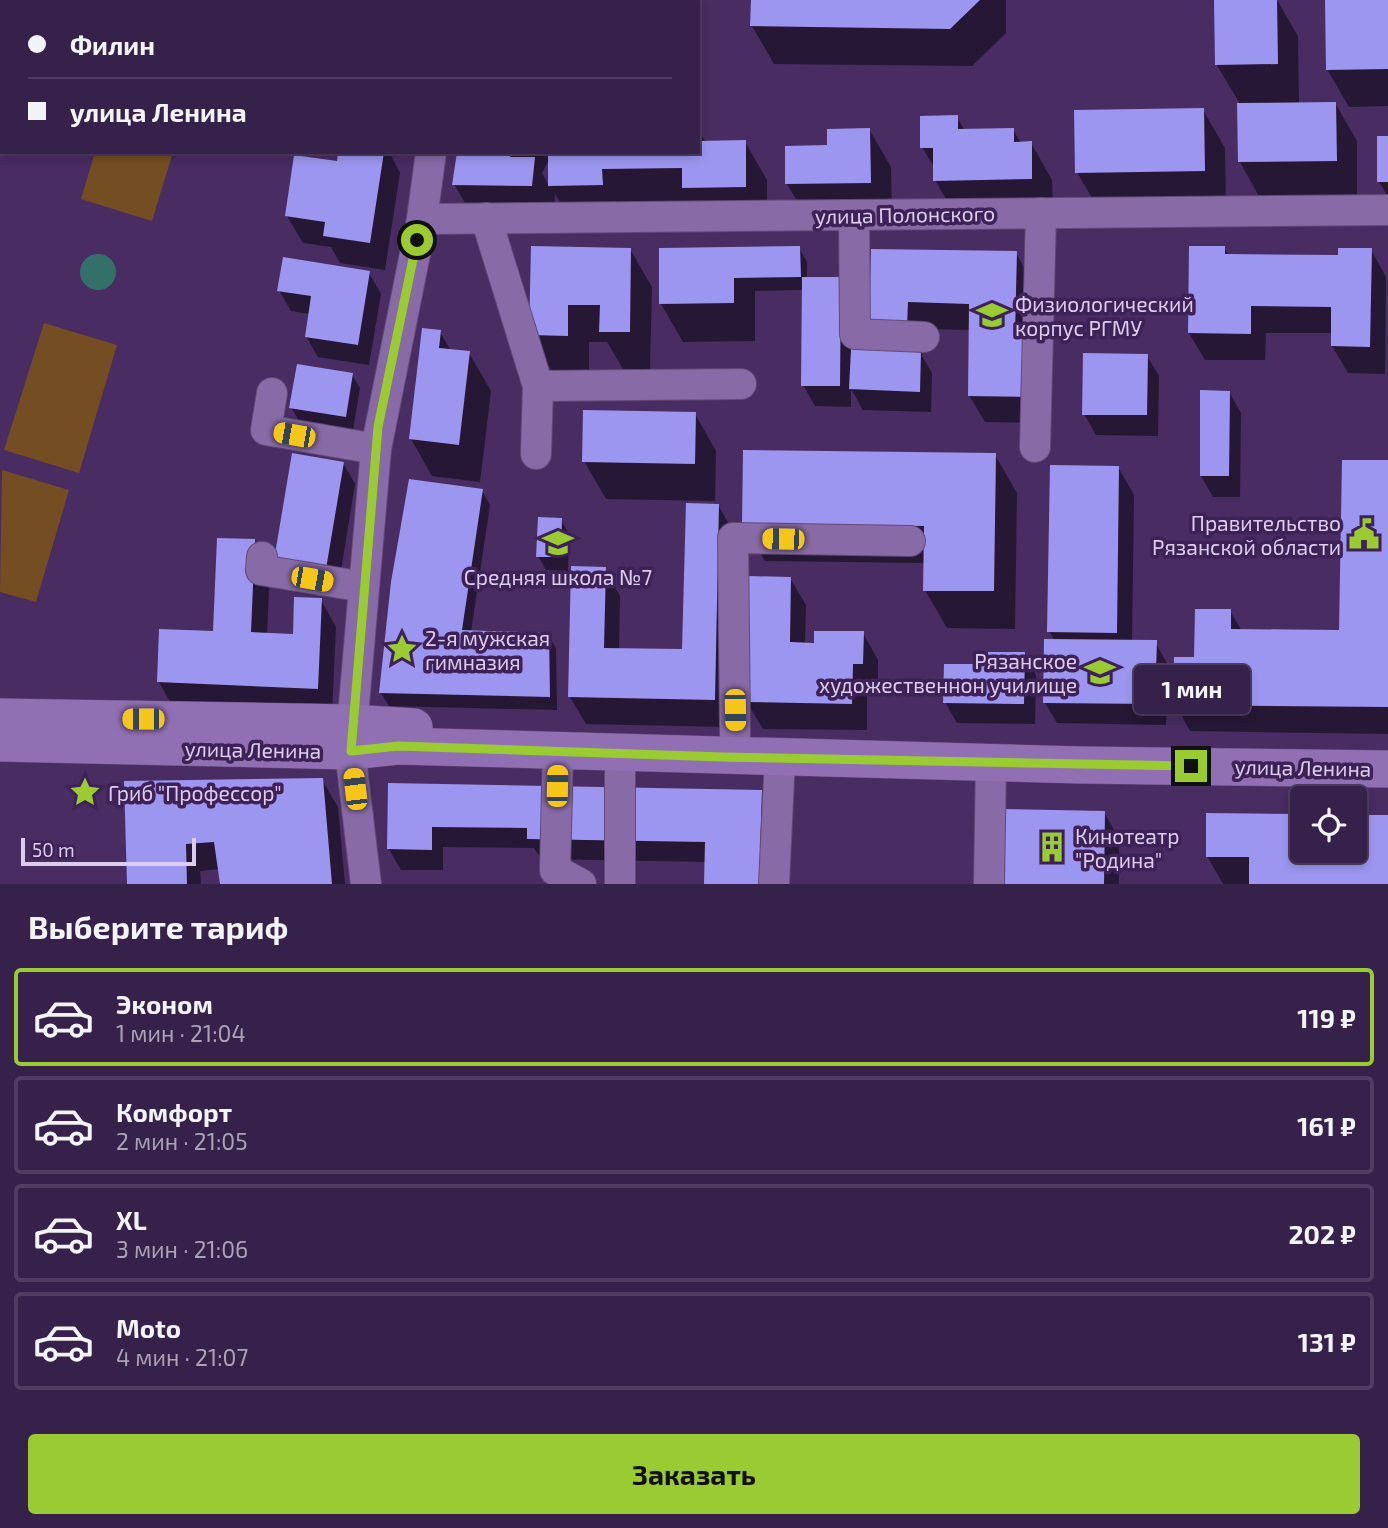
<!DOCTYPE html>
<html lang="ru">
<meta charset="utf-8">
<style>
body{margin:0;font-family:"Exo 2",sans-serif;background:#412e54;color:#f1f3f6;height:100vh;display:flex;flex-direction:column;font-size:26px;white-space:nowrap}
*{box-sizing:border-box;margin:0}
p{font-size:23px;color:#aaa3b5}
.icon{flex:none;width:38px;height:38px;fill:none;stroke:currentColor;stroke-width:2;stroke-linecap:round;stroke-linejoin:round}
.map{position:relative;height:884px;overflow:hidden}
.panel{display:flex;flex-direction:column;background:#36214a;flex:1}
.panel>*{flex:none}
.top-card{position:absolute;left:0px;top:0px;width:700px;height:154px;box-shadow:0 4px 10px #0003,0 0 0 2px #503e62;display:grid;align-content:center;height:154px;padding:0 28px;background:#36214a}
.fabs{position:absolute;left:1290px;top:786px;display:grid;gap:14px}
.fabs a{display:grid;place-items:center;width:77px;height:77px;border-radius:7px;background:#36214a;box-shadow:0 4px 10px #0003,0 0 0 2px #503e62;font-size:35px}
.scale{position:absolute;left:21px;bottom:18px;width:175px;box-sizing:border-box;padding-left:7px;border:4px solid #dccdee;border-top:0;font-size:19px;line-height:24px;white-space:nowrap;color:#dccdee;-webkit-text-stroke:5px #3e2257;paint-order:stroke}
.end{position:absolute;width:32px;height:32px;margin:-16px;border:9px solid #9bcb33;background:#111;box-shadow:0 0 0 4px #111}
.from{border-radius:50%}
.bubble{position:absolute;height:49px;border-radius:7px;background:#36214a;box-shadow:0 4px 10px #0003,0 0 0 2px #503e62;font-size:23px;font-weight:700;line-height:49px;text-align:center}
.car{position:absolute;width:21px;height:42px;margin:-21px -10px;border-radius:9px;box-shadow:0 0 5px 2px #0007;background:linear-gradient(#f5c518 24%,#345 0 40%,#f5c518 0 76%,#345 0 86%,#f5c518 0)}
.top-card b{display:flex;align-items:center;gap:24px;height:66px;font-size:26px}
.top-card b+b{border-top:2px solid #503e62}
.top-card i{width:18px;height:18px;background:#f1f3f6}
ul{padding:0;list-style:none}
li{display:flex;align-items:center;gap:21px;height:98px;margin:0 14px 10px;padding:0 14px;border:4px solid #503e62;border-radius:7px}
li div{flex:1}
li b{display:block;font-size:26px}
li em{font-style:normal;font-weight:700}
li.active{border-color:#9bcb33}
li>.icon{width:63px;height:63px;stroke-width:1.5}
h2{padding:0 28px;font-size:32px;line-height:84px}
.button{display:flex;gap:14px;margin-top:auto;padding:14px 28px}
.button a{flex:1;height:80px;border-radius:7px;background:#9bcb33;color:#111;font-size:28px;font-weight:700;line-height:80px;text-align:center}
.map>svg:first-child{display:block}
.green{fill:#754d22}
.water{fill:#327069}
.shadow{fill:#0007;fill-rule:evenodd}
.building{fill:#9d96f1}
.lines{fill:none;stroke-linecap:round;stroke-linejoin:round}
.minor-casing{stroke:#624a78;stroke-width:32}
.major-casing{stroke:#624a78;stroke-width:38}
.minor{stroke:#886ba6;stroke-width:30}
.major{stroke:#9070b3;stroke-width:37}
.route{stroke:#9bcb33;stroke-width:9}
.labels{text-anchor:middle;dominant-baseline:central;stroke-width:7;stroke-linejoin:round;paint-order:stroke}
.street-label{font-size:21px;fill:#dccdee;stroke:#3e2257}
.poi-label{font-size:21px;fill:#dccdee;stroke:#3e2257;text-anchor:start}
</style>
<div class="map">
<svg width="1388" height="884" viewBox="0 0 1388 884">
<rect width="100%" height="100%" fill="#482c62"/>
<g class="green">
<path d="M95 152H173L152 221 81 199Z"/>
<path d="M44 323 117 345 79 473 4 450Z"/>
<path d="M2 470 69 490 36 602 0 592Z"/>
</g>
<circle class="water" cx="98" cy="272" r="18"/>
<g class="shadow">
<path d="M0 0H43L2 2V68Z"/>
<path d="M538 0H658L657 2Z"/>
<path d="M752 0H1006V33L972 66 774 64 752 26Z"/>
<path d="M1216 0H1277L1298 36 1299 104 1335 103 1357 141V199L1261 200 1240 162 1239 102 1216 64Z"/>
<path d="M1327 0H1388V106L1349 107 1327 69Z"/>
<path d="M1203 110 1225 148 1226 208 1099 210 1077 172Z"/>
<path d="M957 117 965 131 1013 130 1021 143H1031L1052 180 1053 216 957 218 935 180V169L922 147Z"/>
<path d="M698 129 706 143 745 142 767 180V225L572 223 555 194 553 223 476 222 454 184 459 152H698ZM550 158V188L542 173Z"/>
<path d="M869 129 891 167 892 220 809 221 787 184 829 147Z"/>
<path d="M1388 138V197L1379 182Z"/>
<path d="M340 152H389L400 173 385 270 340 263 331 247 303 243 287 216 338 163Z"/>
<path d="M799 248 807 262V279L852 300V351L886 352 873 250 1016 253 1031 280 1048 423 985 422 969 395 971 330 923 329 922 356 932 373 931 412 863 410 851 389V407L815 406 803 385 804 290 755 291V341L683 342 661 304V250Z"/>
<path d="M1224 248 1229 256 1340 257 1371 250 1386 277 1385 374 1348 373 1332 346V333H1266L1265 360H1205L1189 333Z"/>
<path d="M630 249 652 287 650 369H623L607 342H589V373H553L531 335Z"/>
<path d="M369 273 381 294 369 365 318 357 306 336 310 314 291 311 279 290Z"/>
<path d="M440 332 451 351 469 353 491 391 480 482 432 476 411 439Z"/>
<path d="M1147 356 1159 376 1158 436 1096 435 1084 414Z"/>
<path d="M352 375 360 388 353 430 299 421 291 407Z"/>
<path d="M1229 392 1241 413 1240 497H1213L1201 476Z"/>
<path d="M695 414 716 451 715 501 606 499 584 461Z"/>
<path d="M995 455 1017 493 1015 629 947 628 925 590V563L765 561 744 524Z"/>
<path d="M1388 462V734L1190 731 1175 704 1196 659 1230 611 1242 631 1341 632Z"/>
<path d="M343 463 355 484 337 595 286 587Z"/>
<path d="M1118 467 1134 495 1132 642H1155L1167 663 1166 725 1057 723 1045 703 1055 641 1049 631Z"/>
<path d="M482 491 490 505 471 632 548 635 556 648 557 710 389 706 381 693Z"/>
<path d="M718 505 730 526 729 727 586 724 570 697 605 569 620 596 619 650 686 651Z"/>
<path d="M561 520 569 534 568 571 546 570 538 556Z"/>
<path d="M254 541 270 568 267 634 294 635 321 600 336 627 332 715 174 709 159 682 214 632Z"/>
<path d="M790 578 806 605 805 644 863 633 878 660V690H867V730L763 729 747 702Z"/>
<path d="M1024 654 1036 675 1035 724 957 723 945 702 990 666Z"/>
<path d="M322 780 338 807 345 884H222L220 869 200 871 201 884H129L125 782Z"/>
<path d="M390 785 761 792 773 813 770 884H705L706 862 541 859 534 848 443 847V870H401L389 849Z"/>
<path d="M1104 812 1119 839V884H1001Z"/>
<path d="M1302 816V850H1354L1388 817V884H1223L1207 856Z"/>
</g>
<g class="building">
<path d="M751 0H980L950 29 750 26Z"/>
<path d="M1214 0H1277L1278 64 1215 65Z"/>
<path d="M1325 0H1388V69L1326 70Z"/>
<path d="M1336 102 1337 161 1238 162 1237 103Z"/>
<path d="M1204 108 1205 171 1075 173 1074 110Z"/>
<path d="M958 115V129L1014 128V142L1032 141V179L933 181V148H920V116Z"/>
<path d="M870 128 871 183 785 184V146L827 145V129Z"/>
<rect x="1377" y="136" width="11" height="46"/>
<path d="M746 140V187L682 188V168L602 169 603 185 548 186V152H698V141Z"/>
<path d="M338 152H384L370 243 323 236 325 222 285 216 294 155 337 161Z"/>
<path d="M457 152H512L510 157H535L532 186 452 185Z"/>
<path d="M531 246 631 248 630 332H599L600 305H568V336L529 335Z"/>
<path d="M800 246 801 277 734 278V303L659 304V248Z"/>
<path d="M1189 246H1225V254L1338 255V248H1372L1370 347 1331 346V307L1251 306V334L1188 333Z"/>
<path d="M871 249 1017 251 1015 335H1034L1033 397 968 396 969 304 908 302 907 327H869Z"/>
<path d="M283 257 370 271 358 345 305 337 311 296 277 291Z"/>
<path d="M802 277H841L840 386H801Z"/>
<path d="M422 328 441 330 439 348 470 351 459 445 409 439Z"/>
<path d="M851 349 921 351 920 392 849 389Z"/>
<path d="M1083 353 1148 354 1147 415H1082Z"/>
<path d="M297 364 353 373 346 417 289 408Z"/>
<path d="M1200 390 1230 391 1229 476H1200Z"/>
<path d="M583 410 696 412 695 464 582 462Z"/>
<path d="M743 450 996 453 994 591H923L924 526 742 524Z"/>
<path d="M292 453 344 462 325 575 273 566Z"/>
<path d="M1342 460H1388V707L1173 705 1174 657H1194L1195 609H1231V629L1339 630Z"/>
<path d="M1050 465 1119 466 1117 633 1047 632Z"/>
<path d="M409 479 483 489 462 630 549 633 550 697 379 693 391 582Z"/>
<path d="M686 503 719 504 715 700 568 697 571 566 606 567 604 648 682 649Z"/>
<path d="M538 517 562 518 561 557H536Z"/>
<path d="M217 538 255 539 251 632 293 634 294 597 322 598 318 689 157 682 159 629 213 631Z"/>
<path d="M747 576 791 577 790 642 814 643V631H864L863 664H853L852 704 745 702Z"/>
<path d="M1044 639 1157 640 1155 704 1043 703Z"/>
<path d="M988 652H1025L1024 704 943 703 944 664H988Z"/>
<path d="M323 778 332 884H220L214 842 186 844 187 884H127L124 781Z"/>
<path d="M388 783 762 790 759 884H704L705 842 527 839V828L432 827V850L387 849Z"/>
<path d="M1000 809 1105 811 1104 884H999Z"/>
<path d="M1206 813 1302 814V850H1354V815H1388V884H1249V857H1206Z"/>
</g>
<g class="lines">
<g class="minor-casing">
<g id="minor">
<path d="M451 0 452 2"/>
<path d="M610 2 611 0"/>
<path d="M854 215 855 334 924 337"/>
<path d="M486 218 538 386 536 454"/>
<path d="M422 219 1388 210"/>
<path d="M538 386 741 384"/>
<path d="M272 393 266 430 376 449"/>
<path d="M1035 447 1041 213"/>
<path d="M262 557 261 570 364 587"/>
<path d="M735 734 733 538 910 541"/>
<path d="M558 751 555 870 581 884"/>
<path d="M366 884 350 751 376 449 422 219 431 152"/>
<path d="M620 884V753"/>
<path d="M774 884 780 757"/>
<path d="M989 884 991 763"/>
</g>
</g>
<g class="major-casing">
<g id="major">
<path d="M0 717 352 723 414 727"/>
<path d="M0 743 350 751 398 746 1081 765 1388 769"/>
</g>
</g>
<use href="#minor" class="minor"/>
<use href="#major" class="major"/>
</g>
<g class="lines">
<path class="route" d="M417 240 378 427 351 751 398 746 723 757 1191 766"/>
</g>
<defs>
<g id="university-bare" transform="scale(2.415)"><path d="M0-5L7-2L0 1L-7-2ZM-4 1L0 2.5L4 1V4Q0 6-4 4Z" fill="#9bcb33" stroke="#3e2257" stroke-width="2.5" paint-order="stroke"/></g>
<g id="civic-bare" transform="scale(2.415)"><path d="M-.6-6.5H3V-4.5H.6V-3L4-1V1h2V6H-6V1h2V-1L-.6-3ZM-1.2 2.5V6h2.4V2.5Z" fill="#9bcb33" stroke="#3e2257" stroke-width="2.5" paint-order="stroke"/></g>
<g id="school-bare" transform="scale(2.415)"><path d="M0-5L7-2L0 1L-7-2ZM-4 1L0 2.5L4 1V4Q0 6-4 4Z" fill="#9bcb33" stroke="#3e2257" stroke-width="2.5" paint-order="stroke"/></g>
<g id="sight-bare" transform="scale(2.415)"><path d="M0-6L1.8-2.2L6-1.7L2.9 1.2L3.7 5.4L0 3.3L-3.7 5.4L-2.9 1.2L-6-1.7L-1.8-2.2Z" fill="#9bcb33" stroke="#3e2257" stroke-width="2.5" paint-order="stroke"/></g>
<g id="building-bare" transform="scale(2.415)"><path d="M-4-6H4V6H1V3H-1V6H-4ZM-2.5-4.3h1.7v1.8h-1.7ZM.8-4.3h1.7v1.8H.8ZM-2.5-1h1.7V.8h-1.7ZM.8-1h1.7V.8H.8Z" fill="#9bcb33" stroke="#3e2257" stroke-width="2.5" paint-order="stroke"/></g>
</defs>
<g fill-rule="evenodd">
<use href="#university-bare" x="992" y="315"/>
<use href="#civic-bare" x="1364" y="534"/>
<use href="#school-bare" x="558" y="543"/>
<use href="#sight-bare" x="402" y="649"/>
<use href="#university-bare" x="1100" y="672"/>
<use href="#sight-bare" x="85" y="792"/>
<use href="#building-bare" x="1052" y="847"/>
</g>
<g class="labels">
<g class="street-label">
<text transform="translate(905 214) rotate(-1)">улица Полонского</text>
<text transform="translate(253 749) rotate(1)">улица Ленина</text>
<text transform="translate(1303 767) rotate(1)">улица Ленина</text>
</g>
<g class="poi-label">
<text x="1015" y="303">Физиологический<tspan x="1015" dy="24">корпус РГМУ</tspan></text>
<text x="1341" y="522" text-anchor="end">Правительство<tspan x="1341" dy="24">Рязанской области</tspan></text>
<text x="558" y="576" text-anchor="middle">Средняя школа №7</text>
<text x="425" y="637">2-я мужская<tspan x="425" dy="24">гимназия</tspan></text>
<text x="1077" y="660" text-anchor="end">Рязанское<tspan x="1077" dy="24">художественнон училище</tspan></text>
<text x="108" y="792">Гриб "Профессор"</text>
<text x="1075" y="835">Кинотеатр<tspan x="1075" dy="24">"Родина"</tspan></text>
</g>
</g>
</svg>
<div class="fabs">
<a><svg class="icon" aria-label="locate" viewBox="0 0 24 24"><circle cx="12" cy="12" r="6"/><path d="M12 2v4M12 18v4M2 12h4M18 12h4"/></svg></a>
</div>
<div class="scale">50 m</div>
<i class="end from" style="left:417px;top:240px"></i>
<i class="end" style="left:1191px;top:766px"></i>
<div class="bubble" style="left:1134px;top:665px;width:116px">1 мин</div>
<i class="car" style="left:294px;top:435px;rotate:280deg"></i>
<i class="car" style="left:783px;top:539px;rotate:271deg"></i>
<i class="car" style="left:312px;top:579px;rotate:100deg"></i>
<i class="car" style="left:735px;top:710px;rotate:179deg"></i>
<i class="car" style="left:143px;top:719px;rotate:270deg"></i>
<i class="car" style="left:557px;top:786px;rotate:1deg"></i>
<i class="car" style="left:355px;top:789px;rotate:353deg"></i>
<div class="top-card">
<b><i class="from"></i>Филин</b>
<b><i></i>улица Ленина</b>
</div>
</div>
<section class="panel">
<h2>Выберите тариф</h2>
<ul>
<li class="active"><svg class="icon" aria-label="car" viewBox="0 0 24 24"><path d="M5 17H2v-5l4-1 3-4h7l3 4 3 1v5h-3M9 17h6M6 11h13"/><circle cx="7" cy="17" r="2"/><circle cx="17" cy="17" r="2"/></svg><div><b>Эконом</b><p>1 мин · 21:04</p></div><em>119 ₽</em></li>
<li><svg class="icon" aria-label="car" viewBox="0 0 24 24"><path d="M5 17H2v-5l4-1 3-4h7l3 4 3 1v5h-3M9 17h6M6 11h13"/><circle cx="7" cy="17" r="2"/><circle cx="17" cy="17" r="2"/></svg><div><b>Комфорт</b><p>2 мин · 21:05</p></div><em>161 ₽</em></li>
<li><svg class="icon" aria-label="car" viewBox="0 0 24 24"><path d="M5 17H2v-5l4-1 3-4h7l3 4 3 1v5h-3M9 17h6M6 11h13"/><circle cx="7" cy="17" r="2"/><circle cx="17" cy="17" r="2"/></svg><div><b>XL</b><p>3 мин · 21:06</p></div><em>202 ₽</em></li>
<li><svg class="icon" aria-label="car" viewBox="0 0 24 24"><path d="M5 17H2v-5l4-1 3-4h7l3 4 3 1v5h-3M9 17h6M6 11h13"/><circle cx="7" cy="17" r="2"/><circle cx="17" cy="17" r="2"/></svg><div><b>Moto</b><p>4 мин · 21:07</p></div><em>131 ₽</em></li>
</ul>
<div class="button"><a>Заказать</a></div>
</section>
